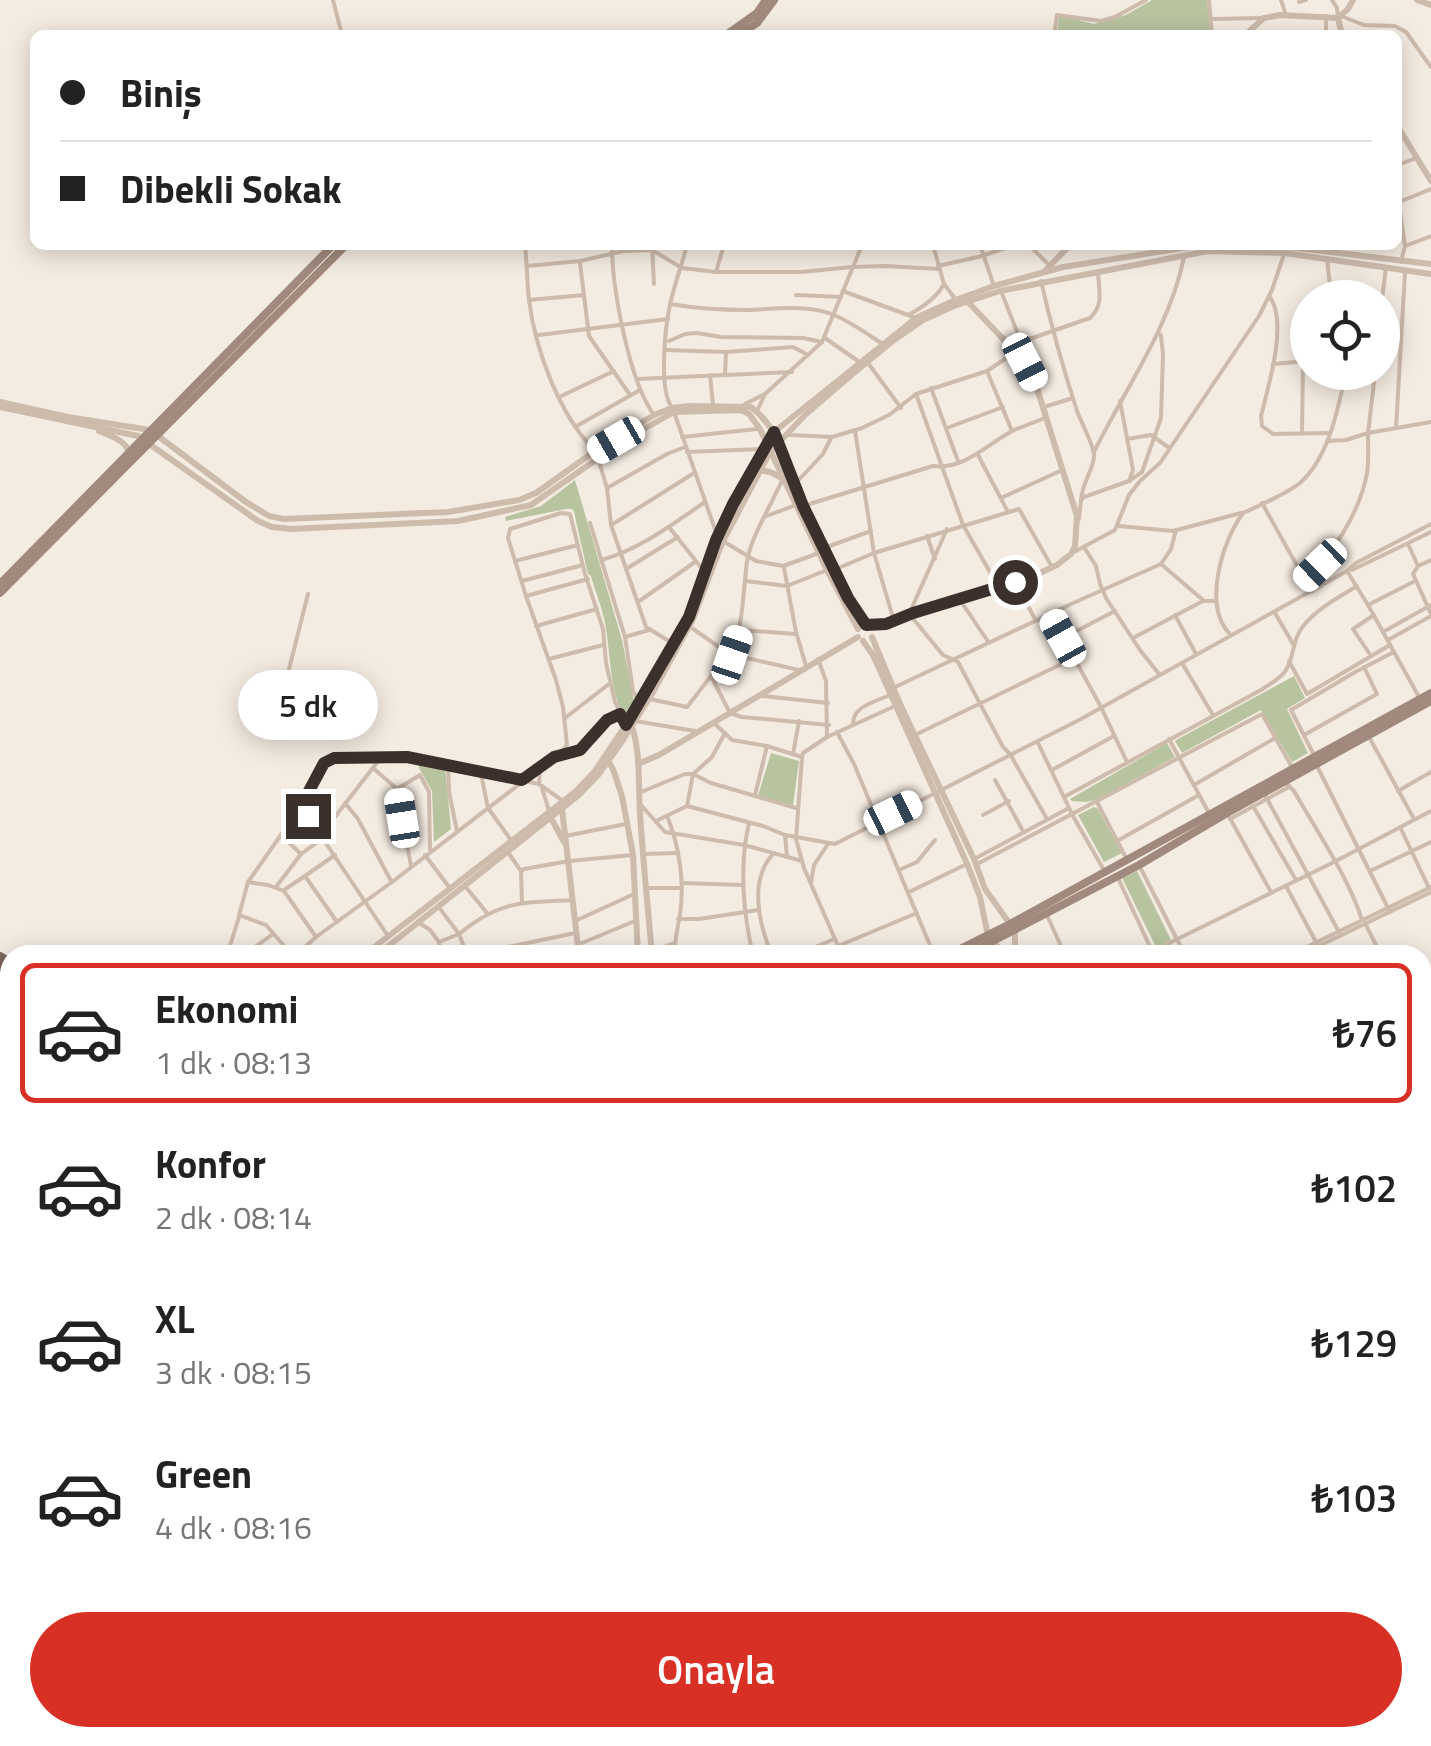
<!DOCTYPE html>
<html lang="tr">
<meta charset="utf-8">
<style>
body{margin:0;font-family:"Titillium Web",sans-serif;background:#f2f2f2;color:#222;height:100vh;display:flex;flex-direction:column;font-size:38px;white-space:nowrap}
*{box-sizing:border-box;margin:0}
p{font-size:32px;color:#767676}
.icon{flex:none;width:55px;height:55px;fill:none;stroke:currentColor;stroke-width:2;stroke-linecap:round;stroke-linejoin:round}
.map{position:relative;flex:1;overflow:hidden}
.panel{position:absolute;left:0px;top:945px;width:1432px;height:802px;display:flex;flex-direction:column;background:#fff;border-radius:30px 30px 0 0;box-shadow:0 5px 25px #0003}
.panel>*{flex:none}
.banner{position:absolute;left:30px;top:30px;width:1372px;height:220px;border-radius:15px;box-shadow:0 5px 25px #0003;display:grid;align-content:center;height:220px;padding:0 30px;background:#fff}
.tools{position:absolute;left:1290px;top:280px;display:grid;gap:20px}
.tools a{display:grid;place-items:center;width:110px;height:110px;border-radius:50%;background:#fff;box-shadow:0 5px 25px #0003;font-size:50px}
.end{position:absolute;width:45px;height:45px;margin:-22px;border:12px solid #3b302b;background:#fff;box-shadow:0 0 0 5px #fff}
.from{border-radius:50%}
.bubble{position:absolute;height:70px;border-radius:35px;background:#fff;box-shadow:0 5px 25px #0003;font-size:32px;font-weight:600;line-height:70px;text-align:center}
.car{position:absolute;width:30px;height:60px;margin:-30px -15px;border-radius:12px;box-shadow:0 0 8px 2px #0007;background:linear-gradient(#fff 24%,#345 0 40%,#fff 0 76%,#345 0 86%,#fff 0)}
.banner b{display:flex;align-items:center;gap:35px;height:95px;font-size:38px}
.banner b+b{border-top:2px solid #e0e0e0}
.banner i{width:25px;height:25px;background:#222}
ul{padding:18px 0 0;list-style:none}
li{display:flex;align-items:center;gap:30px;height:140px;margin:0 20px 15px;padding:0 10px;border:5px solid transparent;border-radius:15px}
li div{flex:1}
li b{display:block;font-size:38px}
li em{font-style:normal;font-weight:600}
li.current{border-color:#d93025}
li>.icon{width:90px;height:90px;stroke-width:1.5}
.cta{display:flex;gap:20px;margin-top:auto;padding:20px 30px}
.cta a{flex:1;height:115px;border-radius:60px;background:#d93025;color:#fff;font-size:40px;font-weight:600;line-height:115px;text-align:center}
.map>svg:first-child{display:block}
.green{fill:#b8c4a0}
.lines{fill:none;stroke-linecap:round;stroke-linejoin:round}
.minor{stroke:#cdbbac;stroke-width:4}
.tertiary{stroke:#cdbbac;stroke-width:6}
.secondary{stroke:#a18a7d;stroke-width:8}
.primary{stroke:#7d675c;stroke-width:10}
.route{stroke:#3b302b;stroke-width:12}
</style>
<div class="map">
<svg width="1431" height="1746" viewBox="0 0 1431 1746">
<rect width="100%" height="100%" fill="#f4ebe1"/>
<g class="green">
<path d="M1152 0H1207L1211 35H1057L1059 15 1094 24 1126 15Z"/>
<path d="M575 480 622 640 634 701 625 718C609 691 611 654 605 623 602 607 595 591 591 576L588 574 574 512 572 509H566L506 521 505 517 541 506Z"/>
<path d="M1294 676 1305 698 1287 709 1308 753 1292 762 1261 710 1182 753 1175 741 1178 739Z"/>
<path d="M1167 743 1175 757 1098 799 1086 802 1072 801 1070 799Z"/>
<path d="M771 753 799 761 793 805 758 796Z"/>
<path d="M418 761 445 767 451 829 434 842 432 791 419 768Z"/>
<path d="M1094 807 1098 809 1122 853 1104 862 1078 815Z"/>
<path d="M1137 871 1171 940 1156 947 1122 878Z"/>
</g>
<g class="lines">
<g class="minor">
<path d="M333 0 342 35"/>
<path d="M1209 0 1212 35"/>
<path d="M1281 0 1286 15"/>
<path d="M1332 0 1337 8 1338 18"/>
<path d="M1299 2 1306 0"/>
<path d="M1326 16V35"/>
<path d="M1341 16 1364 25 1395 26 1406 32 1431 67"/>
<path d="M1212 19 1262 18"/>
<path d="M1054 35 1057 15 1101 21 1115 17 1146 0"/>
<path d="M1398 165 1416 158"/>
<path d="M1398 198 1405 246 1401 262"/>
<path d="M1399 202 1431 189"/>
<path d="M525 245C527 263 527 282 529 300 535 349 559 414 594 450"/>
<path d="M612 245C612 288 629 381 654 415"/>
<path d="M652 245 654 284"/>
<path d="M735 245 776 248 800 245"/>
<path d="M933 245 944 284 956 300"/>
<path d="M980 245 994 286"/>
<path d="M1029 245 1049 265"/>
<path d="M1405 246 1431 236"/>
<path d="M1327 258 1331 298"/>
<path d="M580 263 589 336 630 395"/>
<path d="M527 266 580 261 624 251 652 250 682 268 716 272H801L852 267 885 266 939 269"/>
<path d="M938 266 982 256 1014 245"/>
<path d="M716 272 724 245"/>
<path d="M1041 281C1051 325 1063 368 1077 411 1081 422 1094 446 1094 455 1095 466 1082 483 1081 500"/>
<path d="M843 291 916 318"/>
<path d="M1001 291 1021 342"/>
<path d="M796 295 841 297"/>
<path d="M1269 296C1289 321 1268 387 1261 416L1262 426 1273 434 1329 433"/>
<path d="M1382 299 1386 267"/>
<path d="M529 300 584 295"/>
<path d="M670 304C693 308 725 310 748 310 777 309 807 304 834 315 851 322 866 333 881 343"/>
<path d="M910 314C923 307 937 297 944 284"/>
<path d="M539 335 668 319"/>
<path d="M825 338 858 361"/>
<path d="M669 341 685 334 697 333 721 337 803 338 822 342"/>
<path d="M666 350 726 352 793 347 808 355"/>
<path d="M868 363 901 408"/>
<path d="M1273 364 1308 361"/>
<path d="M987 371 1012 431"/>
<path d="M710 375 713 405"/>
<path d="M725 375 726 352"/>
<path d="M637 379 792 372"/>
<path d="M931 388 958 461"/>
<path d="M916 394 963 525 998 586"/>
<path d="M559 397 614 371"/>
<path d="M1120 401 1133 470 1129 481"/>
<path d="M745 404 765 394 822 342 862 245"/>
<path d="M671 406C659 388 665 327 670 305 674 285 682 265 687 245"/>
<path d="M1044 407 1073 398"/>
<path d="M757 411 765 394"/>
<path d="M674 412 717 535"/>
<path d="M575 427 640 390"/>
<path d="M947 428 1003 407"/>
<path d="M1396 428 1405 273"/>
<path d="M855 431 874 553 894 621"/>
<path d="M1302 433 1303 362"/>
<path d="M790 435 832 437 862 428 889 415 916 394 987 371 1014 353 1021 342 1090 318C1104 305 1099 291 1098 273"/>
<path d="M682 437 757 429"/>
<path d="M1127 439 1151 435 1168 447"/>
<path d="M1327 441 1346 440 1368 433 1431 422"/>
<path d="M687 452 762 449"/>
<path d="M1094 452C1125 389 1170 327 1184 257"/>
<path d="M978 455 1008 512"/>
<path d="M598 458 607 488 611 525 646 627 674 644"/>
<path d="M794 485 823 454 831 438"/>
<path d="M607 488 667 454 685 447"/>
<path d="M1001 498 1060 471"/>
<path d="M1262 503 1305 580"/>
<path d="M803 506 933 466C965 470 987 444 1014 430 1024 426 1035 422 1045 418"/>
<path d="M764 517 783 479"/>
<path d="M1079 519 1081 500 1084 497 1129 481 1142 472 1161 418 1163 354 1161 336 1158 332"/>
<path d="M590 523 625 637 633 691 639 701"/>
<path d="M613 524 694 473"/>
<path d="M1119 526 1173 531 1241 513"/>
<path d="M669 527 703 570"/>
<path d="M927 536 935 559"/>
<path d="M723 541 756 561 783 566 819 553"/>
<path d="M1408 544 1418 566"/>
<path d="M1084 547 1096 566 1100 584 1106 598 1140 650 1159 674"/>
<path d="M824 548 871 531"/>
<path d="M1072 553 1115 530 1129 495 1140 481 1160 463 1259 316 1272 290 1284 254"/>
<path d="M601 560C639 550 673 524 705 502"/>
<path d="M1431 560 1418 566 1413 574 1431 614"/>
<path d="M515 561 578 545"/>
<path d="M1161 564 1203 600"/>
<path d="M784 568 796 632 806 666"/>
<path d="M626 569 678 537"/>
<path d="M836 569 874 553 1019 509 1052 567"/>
<path d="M1352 570 1431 532"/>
<path d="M1347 571 1368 605 1419 697"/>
<path d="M522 581 583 565"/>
<path d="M746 581 787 586 827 570"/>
<path d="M1015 582 1036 621"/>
<path d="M1312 591 1305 580C1333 554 1360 512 1367 473 1369 461 1368 447 1368 435 1370 414 1373 393 1375 372"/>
<path d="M526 596 588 579"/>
<path d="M960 600 989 643"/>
<path d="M638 602 695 562"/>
<path d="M1368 605 1413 582"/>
<path d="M910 612 947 529"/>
<path d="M1275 613 1293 644"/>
<path d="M1050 614 1101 707 1126 760"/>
<path d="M910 615 943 655 958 662 1003 747 1010 754 1047 819"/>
<path d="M1175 615 1196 654"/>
<path d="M536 626 597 609"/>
<path d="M689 626 729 654 799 670"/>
<path d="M741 630 796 634"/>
<path d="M1383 632 1431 605"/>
<path d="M1229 633C1203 605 1222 541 1243 513 1257 507 1289 492 1300 483 1329 457 1338 409 1346 372"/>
<path d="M625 637 649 630"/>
<path d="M1063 638 1115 611"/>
<path d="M1133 638 1203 601H1214"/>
<path d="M1388 640 1431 616"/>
<path d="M732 655C742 626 743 599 746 570 747 551 756 533 764 517L796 505"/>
<path d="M1371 656 1353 629 1374 615"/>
<path d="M549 659 603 645"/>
<path d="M818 659 826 681 827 737"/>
<path d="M1289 661 1307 694 1390 645"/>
<path d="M1182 663 1213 715"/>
<path d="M711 676 730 713 742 717 829 725"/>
<path d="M286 681 308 594"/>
<path d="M893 688 1071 604 1161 564 1171 549 1176 530"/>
<path d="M763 696 828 703"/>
<path d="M650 699 687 707 711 676 726 652"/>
<path d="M565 718 609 684"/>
<path d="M635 721 695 731"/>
<path d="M715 724 732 740 767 746 802 757"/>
<path d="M853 725C852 706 875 702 890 695"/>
<path d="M837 732 854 764 934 955"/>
<path d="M725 733 712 757 693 774 687 806 763 826 785 835 787 857"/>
<path d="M915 735 1074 658"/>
<path d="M1304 735 1377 694 1364 667"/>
<path d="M1368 735 1414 819"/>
<path d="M1169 739 1210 815"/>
<path d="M1038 743 1073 816 1105 872"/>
<path d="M793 754 799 721"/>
<path d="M559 756 579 750 607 720 619 715"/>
<path d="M1315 757 1291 710 1357 671 1394 652"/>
<path d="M1316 764 1390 912"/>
<path d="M448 766 449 792 457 831"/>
<path d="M373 768 397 789 411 866"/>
<path d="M540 768 539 784 563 801"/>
<path d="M1052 770 1114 736"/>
<path d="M481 774 488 808 511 840"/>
<path d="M995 780 1023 831"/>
<path d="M1284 781 1294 791C1316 830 1349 878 1362 920"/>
<path d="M1194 785 1275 738"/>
<path d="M542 788 549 811"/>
<path d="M397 789 420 775 429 792 430 850"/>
<path d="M1398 791 1431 772"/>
<path d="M641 792 685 774H693L711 783 796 808"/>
<path d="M755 795 767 746"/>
<path d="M1265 795 1339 932"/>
<path d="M1064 797 1261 690C1269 684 1281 679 1286 670 1295 655 1292 639 1304 625 1318 608 1339 597 1357 586"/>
<path d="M1097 802 1127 860"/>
<path d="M345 803 358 819 391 881"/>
<path d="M640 804 665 832 744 845 802 861"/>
<path d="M1253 806 1296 880"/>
<path d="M1227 813 1271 892"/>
<path d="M983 815 1009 801"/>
<path d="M667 816C679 845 685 882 680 914 678 928 674 940 675 955"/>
<path d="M1230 819 1287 788"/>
<path d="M656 821 687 806"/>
<path d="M749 823C739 864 743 913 753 955"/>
<path d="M1401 829 1429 888"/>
<path d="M281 835 301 854"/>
<path d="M321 835 382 756"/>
<path d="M785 835 835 844 1081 719 1347 571 1356 563 1431 524"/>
<path d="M565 836 626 824"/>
<path d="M1117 841 1199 795"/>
<path d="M507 851 521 871"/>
<path d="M642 854 677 853"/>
<path d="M335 855 305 876 337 922"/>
<path d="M425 855 449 887"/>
<path d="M976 858 1069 808"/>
<path d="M977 864 1262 714 1293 769"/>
<path d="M1139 865 1185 955"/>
<path d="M899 870 917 862 935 840"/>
<path d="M1372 870 1431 842"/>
<path d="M1117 876 1152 951"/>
<path d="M248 882 301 806"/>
<path d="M682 883 742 885"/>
<path d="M811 883 814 865 828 844"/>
<path d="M465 886 487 913"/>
<path d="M1286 886 1323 955"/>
<path d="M276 887 301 854 323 838"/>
<path d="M646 888H681"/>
<path d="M284 890 305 876"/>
<path d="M909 892 967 864"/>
<path d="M522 903 521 871 524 869 569 861 633 855"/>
<path d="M1046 913 1065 955"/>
<path d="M678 919H699L758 910"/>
<path d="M575 921 634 894"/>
<path d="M418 922 430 930 439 942 459 934 438 906"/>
<path d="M1365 923 1381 955"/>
<path d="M388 936 301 806 324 763 335 758 407 757 539 784"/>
<path d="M439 942 442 955"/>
<path d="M577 945 635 921"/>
<path d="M838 946 917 913"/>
<path d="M305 947 311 955"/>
<path d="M651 952 674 943"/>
<path d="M466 953 513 946 575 933"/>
<path d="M227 955 239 917"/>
<path d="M244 955 273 934"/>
<path d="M292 955 266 925 239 915 248 882 268 885 284 891 316 937"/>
<path d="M296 955 316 937 392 882 560 753 567 745 563 707 556 680 526 596 508 538 510 529 561 513 570 514 585 574 603 629 606 663 615 702 627 725"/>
<path d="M467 955 459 934C500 900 522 903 573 900"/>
<path d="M716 955 751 949"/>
<path d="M772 955C759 925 748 879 774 853"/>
<path d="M797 955 834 939"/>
<path d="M842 955 804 868 796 839 802 757 803 753 827 737 895 706"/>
<path d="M1145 955 1334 862 1431 811"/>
<path d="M1290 955 1431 887"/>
<path d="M1300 955 1431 892"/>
<path d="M1422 1003 1431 998"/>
<path d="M1422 1036 1431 1053"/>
<path d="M0 1192 10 1191"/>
<path d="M0 1214 10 1235"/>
<path d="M1422 1242 1431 1238"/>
<path d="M0 1284 10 1296"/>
<path d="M0 1317 10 1316"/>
<path d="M0 1327 9 1363 10 1400"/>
<path d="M1422 1329 1431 1322"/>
<path d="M7 1401 10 1445"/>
<path d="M0 1522 10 1521"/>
<path d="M1422 1524 1431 1521"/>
<path d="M0 1552H10"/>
<path d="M0 1582 10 1583"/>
<path d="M0 1609 10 1611"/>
<path d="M0 1620 10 1598"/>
<path d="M9 1639 10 1665"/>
<path d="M1422 1694 1431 1690"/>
<path d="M0 1698 6 1732 1 1746"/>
<path d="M208 1738 209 1746 287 1738"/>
<path d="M338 1738 339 1746"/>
<path d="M422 1738 425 1746"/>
<path d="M478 1738 480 1746"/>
<path d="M523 1738V1746"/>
<path d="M761 1738V1746"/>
<path d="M785 1738 786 1746"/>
<path d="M809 1738 810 1746"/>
<path d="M868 1738 869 1746"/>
<path d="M1144 1738 1153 1746"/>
<path d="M1203 1738 1209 1746"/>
<path d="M1344 1738 1350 1746"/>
<path d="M1416 1738V1746"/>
<path d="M431 1746 461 1740"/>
<path d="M543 1746 698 1739"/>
<path d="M1016 1746 1018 1745"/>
<path d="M1186 1746 1196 1738"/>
<path d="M1250 1746 1261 1738"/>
</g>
<g class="tertiary">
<path d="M1417 0 1431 5"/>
<path d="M1338 18 1348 9 1353 0"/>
<path d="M1245 35 1264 18 1280 15 1338 18 1342 35"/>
<path d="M1398 127 1431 181"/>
<path d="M1271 245 1431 264"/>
<path d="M1045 271 1070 245"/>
<path d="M0 402 68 417 150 430 246 502 269 516 284 519 448 512 519 500 536 493 595 451 654 415 672 408 689 406 751 407C781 429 787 469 801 501 819 543 840 588 866 625"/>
<path d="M0 407 138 436 258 521 272 527 291 529 458 521 531 505 626 439 674 412 741 410 749 414 760 429 827 570 858 629"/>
<path d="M99 431C110 436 126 440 129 453"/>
<path d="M760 470 770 472 782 478"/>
<path d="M869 626 887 624 913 613 1029 578 1057 565 1071 554 1075 546 1077 516 1035 382 1025 362 968 302"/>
<path d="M872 637 900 704 974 859 985 889 1015 931V955"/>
<path d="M863 641 873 655 968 866 980 897 988 936 1006 955"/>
<path d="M632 727C641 754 638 785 640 813 643 861 648 908 652 955"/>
<path d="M608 761 613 769 622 796 633 855 638 955"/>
<path d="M638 764 659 755 858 637"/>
<path d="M562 809 579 955"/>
<path d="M550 816 564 842"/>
<path d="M364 955 557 806 576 791 595 771 648 692 689 617 716 540 733 505 774 432 916 318 953 301 994 286 1063 267 1202 245"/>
<path d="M377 955 579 795 599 774 621 743 652 694 693 619 723 541 770 452 805 415 849 377 894 340 923 320 954 306 1000 291 1208 251 1284 253 1431 274"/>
<path d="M1422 1155 1431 1150"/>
<path d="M1422 1161 1431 1157"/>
<path d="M1422 1477 1431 1469"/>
<path d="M1422 1494 1431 1487"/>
<path d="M1422 1672 1431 1670"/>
<path d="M462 1738 465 1746"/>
<path d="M468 1738 470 1746"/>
<path d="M693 1746 719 1738"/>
<path d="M715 1746 740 1738"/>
<path d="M1113 1746 1118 1738"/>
<path d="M1122 1746 1130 1738"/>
</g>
<g class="secondary">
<path d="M726 35 757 13 766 0"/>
<path d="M739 35 757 23 774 0"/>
<path d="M0 584 333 245"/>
<path d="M0 593 346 245"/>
<path d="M948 955 1010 924 1431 693"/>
<path d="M966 955 1139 865 1227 813 1431 701"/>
<path d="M0 1155 10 1154"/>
<path d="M0 1161 10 1160"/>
<path d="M1422 1403 1431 1412"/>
<path d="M1422 1417 1431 1428"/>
<path d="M0 1489H10"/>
<path d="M833 1738 834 1746"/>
<path d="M841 1738 842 1746"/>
</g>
<g class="primary">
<path d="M0 957 10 963"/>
<path d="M0 965 10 971"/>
<path d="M113 1738 115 1746"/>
</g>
</g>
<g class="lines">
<path class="route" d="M308 816 301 806 324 763 334 758 407 757 522 780 554 757 580 750 607 720 620 714 626 725 689 617 716 540 733 504 774 432 803 506 848 598 866 625 886 624 913 613 1015 582"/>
</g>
</svg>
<div class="tools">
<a><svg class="icon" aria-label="locate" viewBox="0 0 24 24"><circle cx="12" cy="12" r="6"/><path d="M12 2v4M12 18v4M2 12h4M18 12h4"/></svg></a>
</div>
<i class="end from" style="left:1015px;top:582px"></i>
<i class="end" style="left:308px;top:816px"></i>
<div class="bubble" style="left:238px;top:670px;width:140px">5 dk</div>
<i class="car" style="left:1025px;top:362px;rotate:153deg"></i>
<i class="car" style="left:616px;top:440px;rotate:240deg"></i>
<i class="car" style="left:1320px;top:565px;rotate:226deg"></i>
<i class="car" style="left:1063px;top:638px;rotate:331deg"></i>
<i class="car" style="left:732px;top:655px;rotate:19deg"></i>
<i class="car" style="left:893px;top:813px;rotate:64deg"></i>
<i class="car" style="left:402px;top:818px;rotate:351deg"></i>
<div class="banner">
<b><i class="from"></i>Biniş</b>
<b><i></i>Dibekli Sokak</b>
</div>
<section class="panel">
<ul>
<li class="current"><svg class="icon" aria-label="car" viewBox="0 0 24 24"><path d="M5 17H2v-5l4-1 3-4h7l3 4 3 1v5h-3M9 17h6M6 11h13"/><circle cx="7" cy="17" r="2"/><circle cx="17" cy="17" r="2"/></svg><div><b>Ekonomi</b><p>1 dk · 08:13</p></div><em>₺76</em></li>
<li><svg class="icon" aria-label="car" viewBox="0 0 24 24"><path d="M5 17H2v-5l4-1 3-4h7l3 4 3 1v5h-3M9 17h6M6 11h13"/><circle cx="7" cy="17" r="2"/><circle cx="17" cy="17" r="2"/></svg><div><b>Konfor</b><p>2 dk · 08:14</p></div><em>₺102</em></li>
<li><svg class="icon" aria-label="car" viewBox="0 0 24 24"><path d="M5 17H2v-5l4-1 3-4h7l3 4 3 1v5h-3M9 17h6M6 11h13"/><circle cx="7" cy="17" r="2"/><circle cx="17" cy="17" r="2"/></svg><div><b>XL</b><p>3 dk · 08:15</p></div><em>₺129</em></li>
<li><svg class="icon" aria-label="car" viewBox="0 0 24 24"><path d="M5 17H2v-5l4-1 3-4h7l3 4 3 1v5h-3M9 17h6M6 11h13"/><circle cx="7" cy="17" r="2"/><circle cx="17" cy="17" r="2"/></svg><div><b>Green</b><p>4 dk · 08:16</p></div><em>₺103</em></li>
</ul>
<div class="cta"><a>Onayla</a></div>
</section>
</div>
